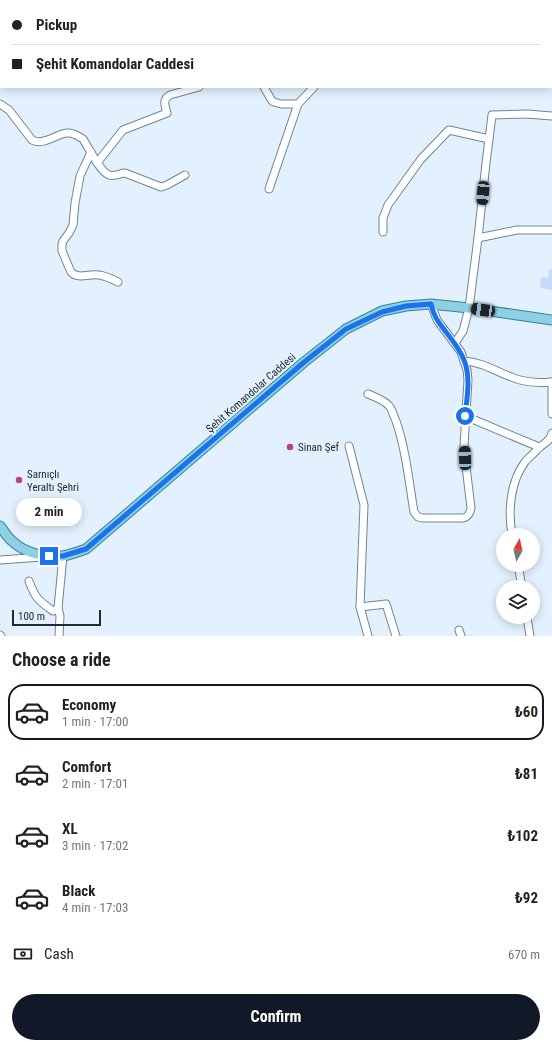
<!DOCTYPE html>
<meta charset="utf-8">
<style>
body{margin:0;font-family:"Roboto Condensed",sans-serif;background:#f6f6f6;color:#222;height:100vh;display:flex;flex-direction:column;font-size:15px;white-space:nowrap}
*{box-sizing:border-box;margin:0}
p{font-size:13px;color:#767676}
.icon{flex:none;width:22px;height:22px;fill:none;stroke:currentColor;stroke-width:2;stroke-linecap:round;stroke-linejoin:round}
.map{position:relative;height:636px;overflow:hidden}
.details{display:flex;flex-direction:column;background:#fff;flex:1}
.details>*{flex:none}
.top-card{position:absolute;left:0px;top:0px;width:552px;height:88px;box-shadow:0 2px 10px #0003;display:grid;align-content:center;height:88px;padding:0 12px;background:#fff}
.needle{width:26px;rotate:8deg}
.fabs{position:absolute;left:496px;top:528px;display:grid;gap:8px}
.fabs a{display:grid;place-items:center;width:44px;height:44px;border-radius:50%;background:#fff;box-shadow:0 2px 10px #0003;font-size:20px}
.scale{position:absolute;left:12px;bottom:10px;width:89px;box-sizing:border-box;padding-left:4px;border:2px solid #202a31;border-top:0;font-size:11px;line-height:14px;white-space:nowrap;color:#202a31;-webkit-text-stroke:3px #e2f1fd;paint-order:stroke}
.end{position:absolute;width:18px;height:18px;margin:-9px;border:5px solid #1a73e8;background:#fff;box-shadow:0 0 0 2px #fff}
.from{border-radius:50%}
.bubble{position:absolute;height:28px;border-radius:14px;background:#fff;box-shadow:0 2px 10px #0003;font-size:13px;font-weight:700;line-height:28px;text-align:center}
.car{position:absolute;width:12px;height:24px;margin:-12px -6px;border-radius:5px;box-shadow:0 0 3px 1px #0007;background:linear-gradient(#222 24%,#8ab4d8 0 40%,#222 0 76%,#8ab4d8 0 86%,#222 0)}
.top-card b{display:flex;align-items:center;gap:14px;height:38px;font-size:15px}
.top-card b+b{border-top:1px solid #e0e0e0}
.top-card i{width:10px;height:10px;background:#222}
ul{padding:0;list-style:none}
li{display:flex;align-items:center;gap:12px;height:56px;margin:0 8px 6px;padding:0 4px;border:2px solid transparent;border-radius:16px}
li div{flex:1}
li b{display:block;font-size:15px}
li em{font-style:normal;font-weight:700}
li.selected{border-color:#111827}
li>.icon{width:36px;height:36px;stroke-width:1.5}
h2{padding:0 12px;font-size:18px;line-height:48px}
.pay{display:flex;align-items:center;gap:10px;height:44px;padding:0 12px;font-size:15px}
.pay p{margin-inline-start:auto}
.primary-button{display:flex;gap:8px;margin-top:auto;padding:8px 12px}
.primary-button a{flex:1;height:46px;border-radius:24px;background:#111827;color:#fff;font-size:16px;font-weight:700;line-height:46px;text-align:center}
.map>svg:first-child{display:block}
.building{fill:#c8daf9}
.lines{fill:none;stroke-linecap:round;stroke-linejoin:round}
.minor-casing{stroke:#6e8597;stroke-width:9}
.major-casing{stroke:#368199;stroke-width:11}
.minor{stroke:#fff;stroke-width:7}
.major{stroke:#8ed0e3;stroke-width:9}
.route{stroke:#1a73e8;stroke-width:5}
.poi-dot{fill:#b73f95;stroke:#e2f1fd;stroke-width:1.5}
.labels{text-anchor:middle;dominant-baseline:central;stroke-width:4;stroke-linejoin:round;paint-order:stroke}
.street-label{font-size:11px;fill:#202a31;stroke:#e2f1fd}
.poi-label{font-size:11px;fill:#202a31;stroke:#e2f1fd;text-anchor:start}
</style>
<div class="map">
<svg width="552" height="636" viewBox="0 0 552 636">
<rect width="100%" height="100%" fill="#e2f1fd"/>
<path class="building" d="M549 269H552V290L540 288 541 277 548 278Z"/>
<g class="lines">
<g class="minor-casing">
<g id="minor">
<path d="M213 0 215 1"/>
<path d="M402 1 403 0"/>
<path d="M264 87 272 101 274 102 281 104H298L314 87"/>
<path d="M0 104 9 110 32 140C44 146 56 134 67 133 73 132 78 136 83 139 88 147 101 173 109 175 115 177 120 173 125 173L161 187 167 185 185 175"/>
<path d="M91 152 80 176 75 203 73 225 69 233 63 241 62 244V251L71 272C78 280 90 273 99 275 106 276 112 279 118 282"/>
<path d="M97 163 123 130 167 113C165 105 162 100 170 95L199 87"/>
<path d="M269 189 298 104"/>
<path d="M383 232V218L388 205 421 159 449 130 489 139"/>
<path d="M478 238 517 230H552"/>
<path d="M455 343 463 331 469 308 478 238 486 163 492 115 527 114 552 116"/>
<path d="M464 361C485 362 501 375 520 380 531 383 541 383 551 382"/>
<path d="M552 382V414"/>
<path d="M368 394C375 397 385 400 390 407 392 410 394 417 396 421 406 450 409 482 414 512L418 517 422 518H463C468 517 470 514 471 508L465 458 464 446 468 380 467 370 461 352 437 320 431 304"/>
<path d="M465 416 539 447"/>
<path d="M349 446 364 505 360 607 368 636"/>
<path d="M512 535C508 511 510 482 525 462 527 459 531 456 534 453 536 451 538 448 540 447 546 442 550 441 552 433"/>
<path d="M0 560 42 557"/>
<path d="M518 565 522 587"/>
<path d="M29 581C35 598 39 601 53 611L56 610 58 608"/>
<path d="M360 607 386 604 396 636"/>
<path d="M527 617 530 636"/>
<path d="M459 630 461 636"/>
<path d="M0 635 1 636"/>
<path d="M59 636 60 616 58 608 63 556"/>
</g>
</g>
<g class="major-casing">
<path id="major" d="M0 526C4 531 7 537 12 541 25 553 44 558 62 556 70 555 78 552 86 549L303 363 346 329 382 311 406 306 431 304 469 308 552 320"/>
</g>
<use href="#minor" class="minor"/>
<use href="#major" class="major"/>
</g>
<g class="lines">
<path class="route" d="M49 556H63L86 549 303 363 346 329 382 312 406 306 431 304C432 309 434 314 436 318 445 333 458 344 464 360 471 377 467 398 465 416"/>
</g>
<g class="poi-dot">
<circle cx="290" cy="447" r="4"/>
<circle cx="19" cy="480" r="4"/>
</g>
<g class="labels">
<g class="street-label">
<text transform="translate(251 393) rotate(-41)">Şehit Komandolar Caddesi</text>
</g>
<g class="poi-label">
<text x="298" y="447">Sinan Şef</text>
<text x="27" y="474">Sarnıçlı<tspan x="27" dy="13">Yeraltı Şehri</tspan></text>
</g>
</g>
</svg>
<div class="fabs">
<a><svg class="needle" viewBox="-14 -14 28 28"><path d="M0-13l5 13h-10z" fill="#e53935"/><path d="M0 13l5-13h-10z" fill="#767676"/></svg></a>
<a><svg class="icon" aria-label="layers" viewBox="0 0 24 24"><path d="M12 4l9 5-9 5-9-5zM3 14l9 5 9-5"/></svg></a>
</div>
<div class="scale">100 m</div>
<i class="end from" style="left:465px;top:416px"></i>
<i class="end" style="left:49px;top:556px"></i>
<div class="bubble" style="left:16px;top:498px;width:66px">2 min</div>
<i class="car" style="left:483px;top:193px;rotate:185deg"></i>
<i class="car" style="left:483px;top:310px;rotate:278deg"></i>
<i class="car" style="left:465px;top:458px;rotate:358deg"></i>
<div class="top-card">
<b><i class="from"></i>Pickup</b>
<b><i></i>Şehit Komandolar Caddesi</b>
</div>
</div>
<section class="details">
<h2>Choose a ride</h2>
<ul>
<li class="selected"><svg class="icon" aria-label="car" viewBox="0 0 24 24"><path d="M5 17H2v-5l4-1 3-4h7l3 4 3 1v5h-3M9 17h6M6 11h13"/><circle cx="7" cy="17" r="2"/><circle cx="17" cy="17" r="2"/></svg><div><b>Economy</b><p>1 min · 17:00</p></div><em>₺60</em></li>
<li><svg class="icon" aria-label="car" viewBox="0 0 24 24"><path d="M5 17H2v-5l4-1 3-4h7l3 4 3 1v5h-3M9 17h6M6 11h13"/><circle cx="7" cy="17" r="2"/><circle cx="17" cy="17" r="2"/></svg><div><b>Comfort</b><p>2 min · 17:01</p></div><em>₺81</em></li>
<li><svg class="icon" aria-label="car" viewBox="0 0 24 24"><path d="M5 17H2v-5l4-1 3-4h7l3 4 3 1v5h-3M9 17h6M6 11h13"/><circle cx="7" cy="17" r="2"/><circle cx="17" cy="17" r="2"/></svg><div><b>XL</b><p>3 min · 17:02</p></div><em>₺102</em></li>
<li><svg class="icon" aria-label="car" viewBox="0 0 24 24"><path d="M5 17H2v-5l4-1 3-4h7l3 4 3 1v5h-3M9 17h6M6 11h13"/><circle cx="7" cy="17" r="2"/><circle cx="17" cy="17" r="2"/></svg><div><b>Black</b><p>4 min · 17:03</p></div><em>₺92</em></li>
</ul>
<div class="pay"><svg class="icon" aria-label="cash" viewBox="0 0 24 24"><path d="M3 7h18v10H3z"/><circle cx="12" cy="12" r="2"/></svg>Cash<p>670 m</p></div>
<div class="primary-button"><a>Confirm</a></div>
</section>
